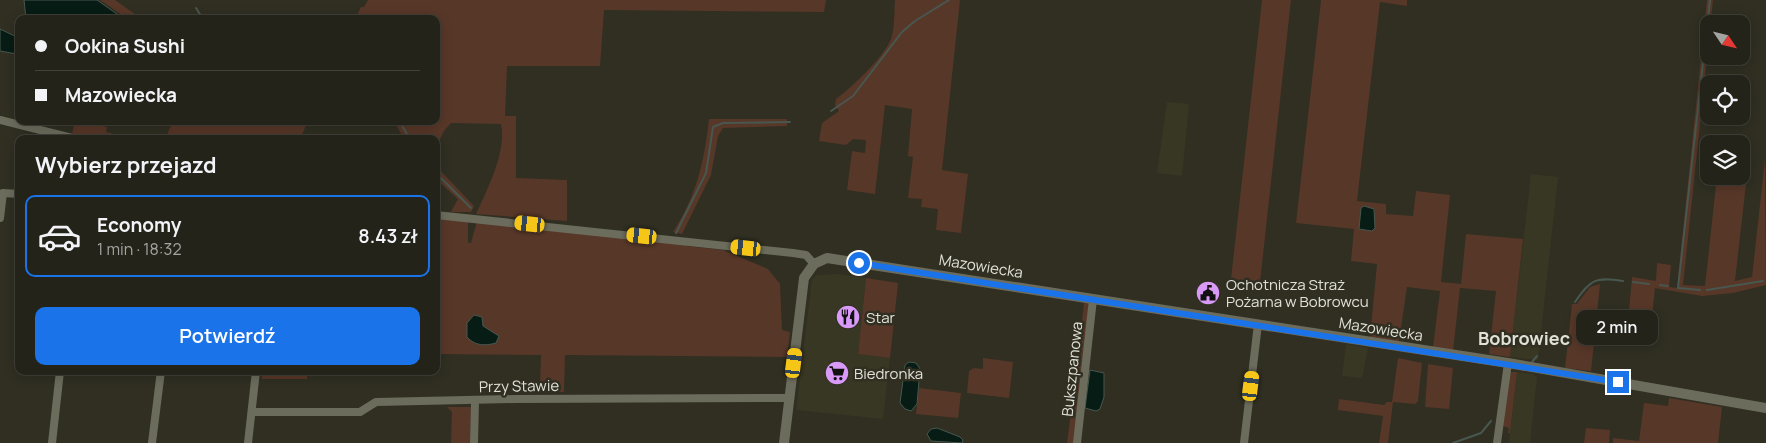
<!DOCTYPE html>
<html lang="pl">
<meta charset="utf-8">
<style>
body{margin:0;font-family:Manrope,sans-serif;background:#2c2b23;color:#f1f3f6;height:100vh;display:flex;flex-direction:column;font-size:19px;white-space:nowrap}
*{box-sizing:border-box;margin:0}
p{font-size:16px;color:#a3a4a2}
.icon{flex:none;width:28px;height:28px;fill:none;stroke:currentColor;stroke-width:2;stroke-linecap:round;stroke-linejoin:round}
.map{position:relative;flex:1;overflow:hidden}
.sheet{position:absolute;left:15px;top:135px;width:425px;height:240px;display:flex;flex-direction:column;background:#24231a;border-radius:10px;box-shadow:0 2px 12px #0003,0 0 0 1px #414039}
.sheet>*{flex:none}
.top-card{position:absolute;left:15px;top:15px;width:425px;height:110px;border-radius:10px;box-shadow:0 2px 12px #0003,0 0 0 1px #414039;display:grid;align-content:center;height:110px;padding:0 20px;background:#24231a}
.needle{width:32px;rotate:125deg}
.tools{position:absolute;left:1700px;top:15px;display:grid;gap:10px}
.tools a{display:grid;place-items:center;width:50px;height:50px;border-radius:10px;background:#24231a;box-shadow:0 2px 12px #0003,0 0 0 1px #414039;font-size:25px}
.end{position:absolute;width:22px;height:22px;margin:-11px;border:6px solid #1a73e8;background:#fff;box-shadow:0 0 0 2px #fff}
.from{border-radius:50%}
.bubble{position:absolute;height:35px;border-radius:10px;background:#24231a;box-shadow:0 2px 12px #0003,0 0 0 1px #414039;font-size:16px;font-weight:600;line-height:35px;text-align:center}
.car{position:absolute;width:15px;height:30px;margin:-15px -8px;border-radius:6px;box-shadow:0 0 4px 1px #0007;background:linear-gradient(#f5c518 24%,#345 0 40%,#f5c518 0 76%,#345 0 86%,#f5c518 0)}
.top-card b{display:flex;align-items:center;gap:18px;height:48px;font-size:19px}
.top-card b+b{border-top:1px solid #414039}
.top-card i{width:12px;height:12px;background:#f1f3f6}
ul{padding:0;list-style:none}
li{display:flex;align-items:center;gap:15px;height:82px;margin:0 10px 8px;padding:0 10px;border:2px solid transparent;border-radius:10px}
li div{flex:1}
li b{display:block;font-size:19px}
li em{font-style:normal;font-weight:600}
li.on{border-color:#1a73e8}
li>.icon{width:45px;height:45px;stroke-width:1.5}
h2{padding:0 20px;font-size:22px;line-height:60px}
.action{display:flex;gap:10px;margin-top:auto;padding:10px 20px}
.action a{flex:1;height:58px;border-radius:10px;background:#1a73e8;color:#fff;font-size:20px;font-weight:600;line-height:58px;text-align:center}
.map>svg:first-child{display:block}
.built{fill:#383723}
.green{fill:#573728}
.water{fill:#061c14;stroke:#48574f}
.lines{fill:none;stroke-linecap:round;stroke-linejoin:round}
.stream{stroke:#48574f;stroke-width:2}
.street{stroke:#6c6c5d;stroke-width:8}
.secondary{stroke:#6c6c5d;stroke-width:10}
.route{stroke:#1a73e8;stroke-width:6}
.labels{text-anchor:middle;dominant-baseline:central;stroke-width:5;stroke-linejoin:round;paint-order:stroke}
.street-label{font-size:15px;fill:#e1e1d8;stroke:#302f22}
.poi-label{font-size:15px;fill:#e1e1d8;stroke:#302f22;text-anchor:start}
.quarter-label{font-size:18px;font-weight:bold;fill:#e1e1d8;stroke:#302f22}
</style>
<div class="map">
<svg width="1766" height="443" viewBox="0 0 1766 443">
<rect width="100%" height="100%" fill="#302f22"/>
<g class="built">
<path d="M1167 102 1189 104 1182 176 1157 173Z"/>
<path d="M1531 174 1558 177 1538 360 1510 357Z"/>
<path d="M838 274 866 278 858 354 890 358 883 419 796 410 812 279 817 275Z"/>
<path d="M1346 344 1368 348 1362 378 1342 376Z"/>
<path d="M1517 372 1533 374 1537 377 1530 443H1509Z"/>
</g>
<g class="green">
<path d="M100 0H115L142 19H128Z"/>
<path d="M368 0H826L824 12 604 10 600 66H507L505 116H516V178L567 180V221L476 214C487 190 507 151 501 124L451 123 444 131 436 147V139H404L394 121H436V19H355L361 7H364Z"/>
<path d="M895 0H960L942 170 968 174 961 233 936 230 938 209 921 207 922 199 908 198 913 157 908 156 912 109 885 105 875 194 847 190 852 151 865 153 866 140 853 139 846 145 819 141 822 123 839 111 835 105 836 99C851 88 884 57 891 39 895 28 894 12 895 0Z"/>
<path d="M1262 0H1291L1260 282 1231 279Z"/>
<path d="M1321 0H1407V6L1380 2 1357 201 1386 204V214L1413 216 1416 191 1450 195 1441 282 1461 284 1466 234 1523 239 1510 357 1489 354 1496 291 1460 288 1453 351 1433 347 1440 291 1407 287 1399 341 1370 337 1377 264 1351 261 1354 229 1296 223Z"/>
<path d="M1707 0H1713L1683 285 1705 286 1717 176H1741V166H1748L1735 281 1752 277 1765 159 1766 285 1733 293 1702 296 1655 288 1650 335 1627 333 1632 277 1656 281 1657 263 1671 265 1669 287 1677 288Z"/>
<path d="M709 119H787V126L723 128 718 136 711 175 682 234 673 232C697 195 704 162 709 119Z"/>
<path d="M75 121H103L102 126 107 127 106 132 122 136 121 139H91L72 134Z"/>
<path d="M173 121H308L300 139H165Z"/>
<path d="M436 166 474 206 471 212H451L458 199 436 179Z"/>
<path d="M436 218 468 222V243H471L477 221 686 243V246L723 250 768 269 780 284 782 330 790 332 787 357 565 355 564 392H540L541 355 436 354Z"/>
<path d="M866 278 898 283 890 358 858 354Z"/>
<path d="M1600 284 1591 371 1565 368 1572 304H1577L1590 287Z"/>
<path d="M1084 302 1089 303 1074 443H1067L1075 381 1070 376 1071 368H1077Z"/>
<path d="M983 358 1013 362 1009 398 967 393 969 371 974 368 983 369Z"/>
<path d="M1398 358 1422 363 1418 401 1415 404 1393 402 1388 443H1379L1383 416 1338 410 1339 399 1384 405 1387 402H1392Z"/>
<path d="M1428 364 1453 368 1449 409 1425 407Z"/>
<rect x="262" y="371" width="45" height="8"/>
<path d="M1511 372H1517L1510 433H1508L1509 428 1503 426 1508 377Z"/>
<path d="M919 388 961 393 958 418 916 414Z"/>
<path d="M1669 398 1722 407 1718 443H1613V438L1639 441 1644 403 1668 406Z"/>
<path d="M447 407H471L470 443H451L452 412Z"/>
<path d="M1586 428 1610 430 1609 443H1584Z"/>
</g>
<g class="water">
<path d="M24 0H97L124 19H26Z"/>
<path d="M0 29 19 38 17 54 0 51Z"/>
<path d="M1364 206 1374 209 1375 228 1372 231 1359 229 1361 208Z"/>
<path d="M474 315 482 317 483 326 499 336 496 343C485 346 475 346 467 337V323Z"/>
<path d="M909 362 916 363 920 369 917 404 911 411 905 409 900 403 905 365Z"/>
<path d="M1090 370 1104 373V397L1100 409 1096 411 1085 408Z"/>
<path d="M931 429 937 428 960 437 963 440 962 443 931 441 927 434Z"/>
</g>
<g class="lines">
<g class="stream">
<path d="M196 8 203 19"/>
<path d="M831 111 853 96 902 32 915 21 949 0"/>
<path d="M399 121 407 134"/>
<path d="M436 173 471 208"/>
<path d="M676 233 706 173 713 127 723 123 790 122"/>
<path d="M1633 282 1649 284"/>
<path d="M1660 285 1668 286"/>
<path d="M1700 290 1678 288 1710 0"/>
<path d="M1707 290 1763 281"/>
<path d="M1575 302C1591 279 1595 277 1623 281"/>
<path d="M1532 362 1537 356"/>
<path d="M1453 443 1481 433 1491 421"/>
</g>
<g class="street">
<path d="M0 120 76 139"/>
<path d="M436 215 793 253 806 255 814 264"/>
<path d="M0 218 3 193 19 194"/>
<path d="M252 412H360L376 402 515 399 789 398"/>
<path d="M52 443 60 371"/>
<path d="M152 443 161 371"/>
<path d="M248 443 256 371"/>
<path d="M474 443 475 401"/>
<path d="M1077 443 1093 299"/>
<path d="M1244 443 1258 324"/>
<path d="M1497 443 1508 363"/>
</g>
<path class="secondary" d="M784 443 804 278 814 264 827 258 1508 363 1766 408"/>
</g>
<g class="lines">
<path class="route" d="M859 263 1618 382"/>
</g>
<defs>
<g id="civic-disc" transform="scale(1.25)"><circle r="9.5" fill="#d99af7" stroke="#302f22"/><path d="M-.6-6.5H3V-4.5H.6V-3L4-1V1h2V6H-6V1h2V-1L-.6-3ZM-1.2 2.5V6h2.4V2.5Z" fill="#111"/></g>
<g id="restaurant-disc" transform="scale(1.25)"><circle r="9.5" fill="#d99af7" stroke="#302f22"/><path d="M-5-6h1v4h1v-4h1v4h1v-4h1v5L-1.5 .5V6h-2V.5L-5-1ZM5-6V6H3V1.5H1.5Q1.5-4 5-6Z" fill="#111"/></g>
<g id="supermarket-disc" transform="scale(1.25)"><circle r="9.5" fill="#d99af7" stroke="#302f22"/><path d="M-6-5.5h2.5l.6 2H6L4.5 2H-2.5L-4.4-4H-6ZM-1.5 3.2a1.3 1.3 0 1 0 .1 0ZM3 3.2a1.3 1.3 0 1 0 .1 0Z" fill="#111"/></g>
</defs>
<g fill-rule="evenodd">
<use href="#civic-disc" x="1208" y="293"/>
<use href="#restaurant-disc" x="848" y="317"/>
<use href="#supermarket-disc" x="837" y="373"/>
</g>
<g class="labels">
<g class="street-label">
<text transform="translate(981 266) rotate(9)">Mazowiecka</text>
<text transform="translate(1381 329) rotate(9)">Mazowiecka</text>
<text transform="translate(1072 369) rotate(-84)">Bukszpanowa</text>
<text transform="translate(519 386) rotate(-1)">Przy Stawie</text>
</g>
<g class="poi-label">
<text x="1226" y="284">Ochotnicza Straż<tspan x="1226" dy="17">Pożarna w Bobrowcu</tspan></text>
<text x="866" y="317">Star</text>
<text x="854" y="373">Biedronka</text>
</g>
<g class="quarter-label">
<text x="1524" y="338">Bobrowiec</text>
</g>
</g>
</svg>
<div class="tools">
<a><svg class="needle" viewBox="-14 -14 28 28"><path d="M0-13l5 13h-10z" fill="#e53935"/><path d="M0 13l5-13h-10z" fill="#a3a4a2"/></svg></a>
<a><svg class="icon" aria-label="locate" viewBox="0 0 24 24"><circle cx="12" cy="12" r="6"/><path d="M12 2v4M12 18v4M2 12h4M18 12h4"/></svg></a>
<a><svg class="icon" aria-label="layers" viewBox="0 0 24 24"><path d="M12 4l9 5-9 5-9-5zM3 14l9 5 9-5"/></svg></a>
</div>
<i class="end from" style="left:859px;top:263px"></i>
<i class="end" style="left:1618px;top:382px"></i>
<div class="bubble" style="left:1576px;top:310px;width:82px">2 min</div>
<i class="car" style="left:530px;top:224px;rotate:276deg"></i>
<i class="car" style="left:642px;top:236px;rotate:276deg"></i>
<i class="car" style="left:746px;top:248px;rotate:276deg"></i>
<i class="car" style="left:794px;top:363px;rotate:7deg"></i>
<i class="car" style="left:1251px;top:386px;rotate:7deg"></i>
<div class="top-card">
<b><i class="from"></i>Ookina Sushi</b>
<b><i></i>Mazowiecka</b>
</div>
<section class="sheet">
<h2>Wybierz przejazd</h2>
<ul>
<li class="on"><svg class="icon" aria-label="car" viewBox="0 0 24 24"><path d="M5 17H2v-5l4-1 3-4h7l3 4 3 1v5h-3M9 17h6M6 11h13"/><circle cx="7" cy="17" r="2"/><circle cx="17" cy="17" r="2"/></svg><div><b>Economy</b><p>1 min · 18:32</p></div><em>8.43 zł</em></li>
</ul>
<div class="action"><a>Potwierdź</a></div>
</section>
</div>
